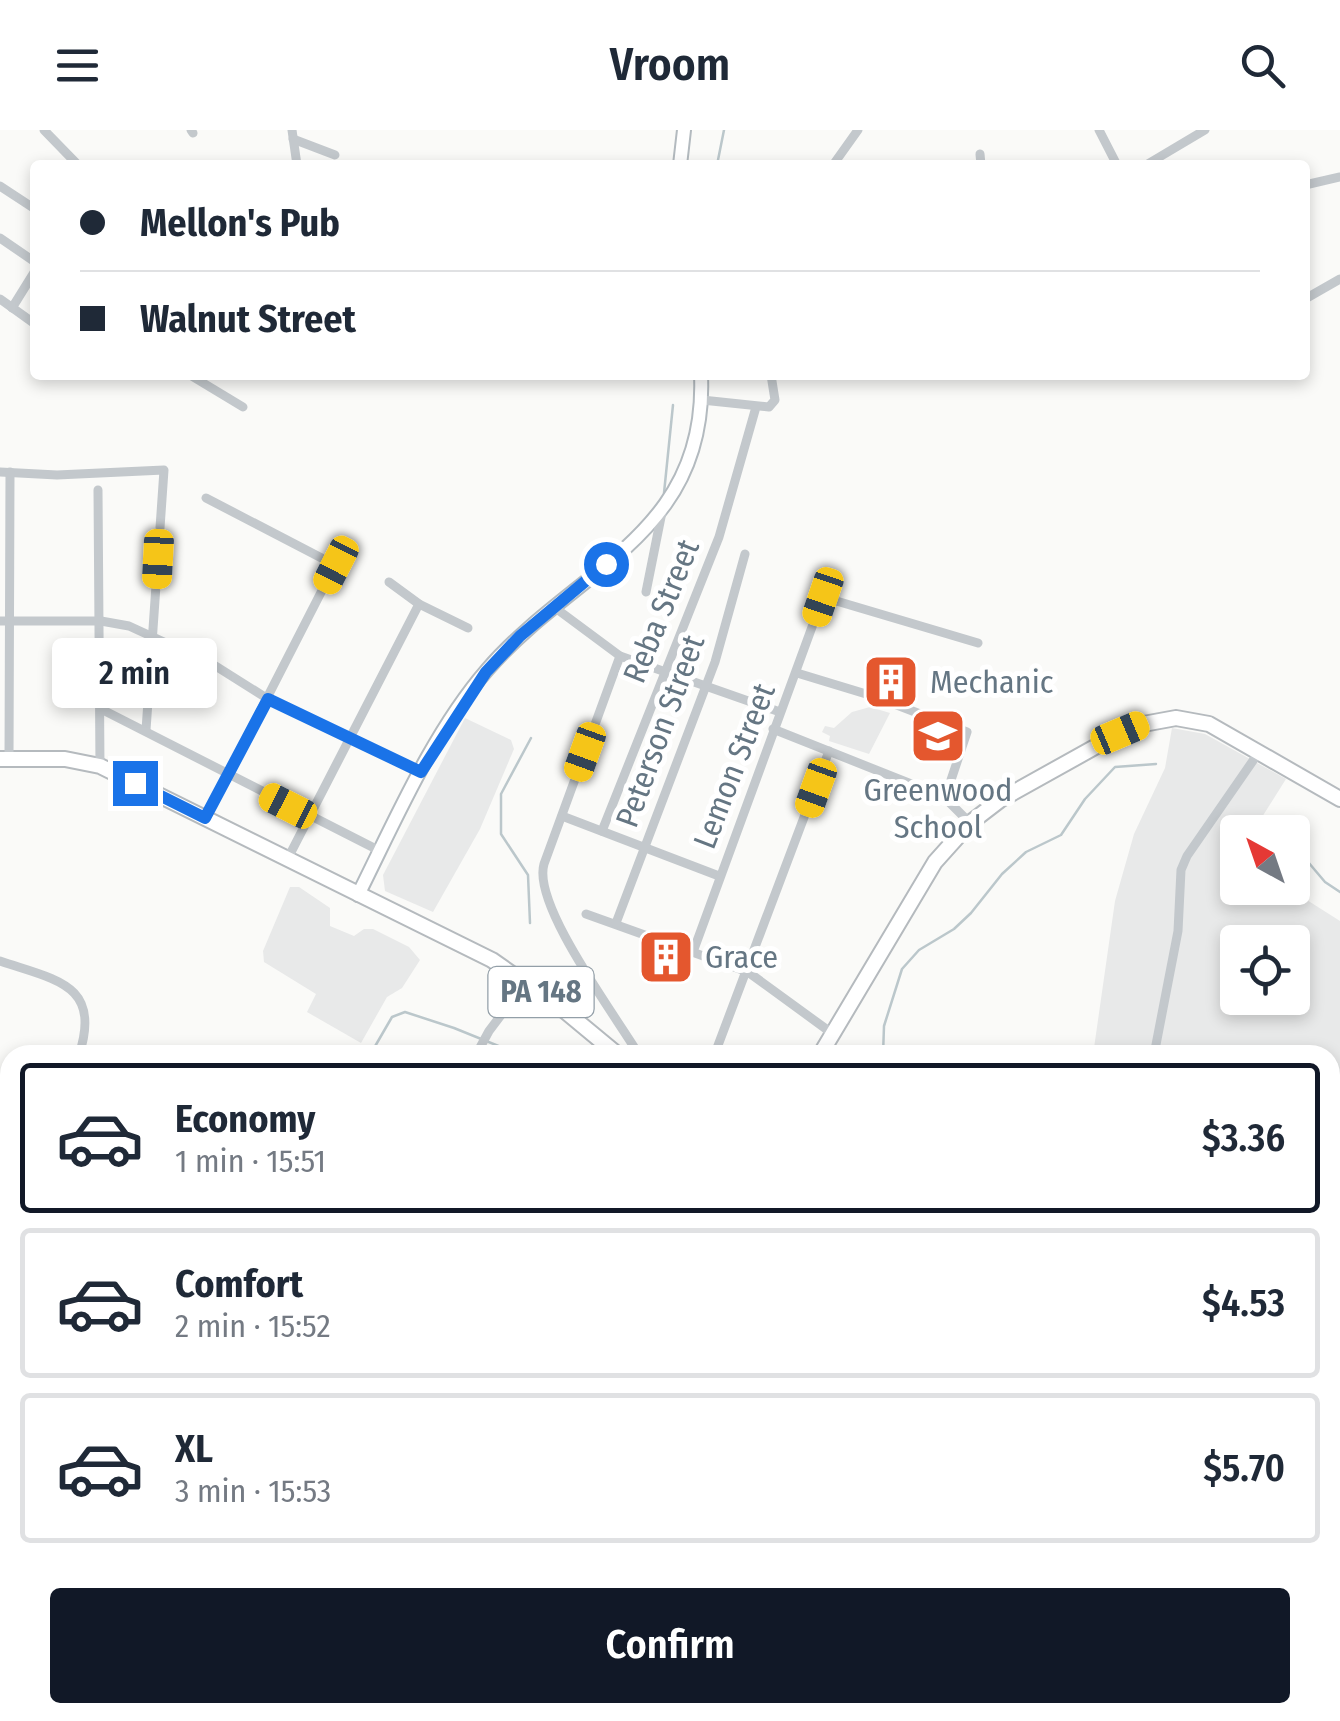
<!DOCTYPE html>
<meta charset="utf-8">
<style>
body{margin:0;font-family:"Fira Sans Condensed",sans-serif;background:#f2f2f3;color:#1f2937;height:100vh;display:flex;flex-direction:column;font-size:38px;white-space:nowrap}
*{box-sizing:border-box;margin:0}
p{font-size:32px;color:#747a83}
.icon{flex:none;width:55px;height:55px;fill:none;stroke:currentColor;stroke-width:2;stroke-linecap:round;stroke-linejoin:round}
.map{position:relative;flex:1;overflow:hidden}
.drawer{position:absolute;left:0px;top:915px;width:1340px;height:678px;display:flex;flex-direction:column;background:#fff;border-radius:30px 30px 0 0;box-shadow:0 5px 15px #0003}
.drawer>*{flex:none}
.guide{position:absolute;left:30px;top:30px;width:1280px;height:220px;border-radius:10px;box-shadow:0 5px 15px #0003;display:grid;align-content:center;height:220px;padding:0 50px;background:#fff}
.needle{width:65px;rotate:320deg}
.tools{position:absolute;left:1220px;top:685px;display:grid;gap:20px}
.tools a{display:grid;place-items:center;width:90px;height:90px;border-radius:10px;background:#fff;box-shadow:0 5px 15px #0003;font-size:50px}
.end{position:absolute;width:45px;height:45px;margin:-22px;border:12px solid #1a73e8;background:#fff;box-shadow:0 0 0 5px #fff}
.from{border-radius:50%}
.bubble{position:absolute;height:70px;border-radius:10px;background:#fff;box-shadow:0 5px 15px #0003;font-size:32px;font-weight:600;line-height:70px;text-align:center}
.car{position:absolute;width:30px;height:60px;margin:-30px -15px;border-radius:12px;box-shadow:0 0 8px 2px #0007;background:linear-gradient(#f5c518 24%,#345 0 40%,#f5c518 0 76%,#345 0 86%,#f5c518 0)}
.guide b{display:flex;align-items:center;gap:35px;height:95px;font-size:38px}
.guide b+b{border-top:2px solid #e0e1e3}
.guide i{width:25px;height:25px;background:#1f2937}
ul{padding:18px 0 0;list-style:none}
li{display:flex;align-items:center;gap:30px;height:150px;margin:0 20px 15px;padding:0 30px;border:5px solid #e0e1e3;border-radius:10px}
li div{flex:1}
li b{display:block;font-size:38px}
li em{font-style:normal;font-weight:600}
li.selected{border-color:#111827}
li>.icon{width:90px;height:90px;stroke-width:1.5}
.primary-button{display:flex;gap:20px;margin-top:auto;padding:20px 50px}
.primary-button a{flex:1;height:115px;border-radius:10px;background:#111827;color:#fff;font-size:40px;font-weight:600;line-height:115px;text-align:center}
header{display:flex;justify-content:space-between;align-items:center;height:130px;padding:0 50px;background:#fff;font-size:45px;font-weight:600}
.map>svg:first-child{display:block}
.built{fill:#e8e9e9;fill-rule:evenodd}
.forest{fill:url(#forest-firs)}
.water{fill:url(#water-waves)}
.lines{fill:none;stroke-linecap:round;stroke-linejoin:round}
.stream{stroke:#bbc7cb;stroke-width:2.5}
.secondary-casing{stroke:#b3babf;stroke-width:16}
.primary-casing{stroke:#b5babe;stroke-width:18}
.minor{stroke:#c3c8cc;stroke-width:9}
.secondary{stroke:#fff;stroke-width:12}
.primary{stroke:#fff;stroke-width:14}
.rail-casing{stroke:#a2aab0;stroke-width:6}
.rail{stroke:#fff;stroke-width:2.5;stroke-dasharray:8;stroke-linecap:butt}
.route{stroke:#1a73e8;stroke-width:12}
.labels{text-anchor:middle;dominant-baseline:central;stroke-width:10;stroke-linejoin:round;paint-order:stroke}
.shield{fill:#fff;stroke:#939fa8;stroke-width:2.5}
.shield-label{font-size:30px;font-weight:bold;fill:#657683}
.street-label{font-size:32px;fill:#657683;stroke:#fff}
.poi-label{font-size:32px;fill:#657683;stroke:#fff;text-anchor:start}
</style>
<header><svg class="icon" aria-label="menu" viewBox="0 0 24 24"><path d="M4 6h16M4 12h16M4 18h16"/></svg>Vroom<svg class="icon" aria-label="search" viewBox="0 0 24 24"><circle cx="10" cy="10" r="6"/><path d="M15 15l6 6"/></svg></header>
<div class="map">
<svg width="1340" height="1591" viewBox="0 0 1340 1591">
<defs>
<pattern id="forest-firs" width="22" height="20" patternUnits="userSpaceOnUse" patternTransform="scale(2.5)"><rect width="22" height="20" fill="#dadfd7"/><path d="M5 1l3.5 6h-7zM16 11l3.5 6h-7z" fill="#b4b9b4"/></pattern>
<pattern id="water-waves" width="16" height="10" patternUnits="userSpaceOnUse" patternTransform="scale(2.5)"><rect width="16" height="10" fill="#bbc7cb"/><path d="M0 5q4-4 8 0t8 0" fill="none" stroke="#9ca6aa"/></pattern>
</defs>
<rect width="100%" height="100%" fill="#fafaf8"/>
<g class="built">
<path d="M870 577 890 583 869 624 829 611 830 606 822 602 825 596 834 598 852 582Z"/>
<path d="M465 588 511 610 514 619 480 699 433 782 385 761 383 745Z"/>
<path d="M1172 598 1205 604 1286 649 1257 695 1256 702H1238V758H1288L1340 791V1019L1330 1018V925H1093L1115 771 1134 704 1165 638ZM1238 812H1292V868H1238Z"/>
<path d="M290 757H299L330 778V796L354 806 364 799H373L409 817 420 830 402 858 387 867 361 913 307 882 316 864 264 832 263 821Z"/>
</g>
<g class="forest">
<path d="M0 1345 10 1348V1416H0Z"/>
<path d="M65 1582H518V1583L516 1591H306L305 1584 295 1591H64Z"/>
</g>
<g class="water">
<path d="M0 1019 10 1021V1136L0 1134Z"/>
<path d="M1194 1583 1217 1591H945L928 1583Z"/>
</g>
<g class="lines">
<g class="stream">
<path d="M717 35 724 0"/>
<path d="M664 363 673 275"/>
<path d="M1274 690 1285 702"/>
<path d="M1292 713 1325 752 1340 762"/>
<path d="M530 793 528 745 501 704V664L531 608"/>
<path d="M370 925 392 887 405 882 454 898 521 925"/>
<path d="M883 925 884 896 902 839 919 820 954 799 971 783 1002 744 1026 722 1061 705 1085 669 1115 637 1156 634"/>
</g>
<g class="secondary-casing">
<g id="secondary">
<path d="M680 35 684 0"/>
<path d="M358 765C395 691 433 602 487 540 575 438 708 405 701 245"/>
</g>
</g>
<g class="primary-casing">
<g id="primary">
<path d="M0 629H65L100 636 492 830 565 881 618 925"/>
<path d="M820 925 935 732 970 693 1000 670 1120 603 1138 595 1176 588 1209 594 1340 669"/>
<path d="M1330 1173 1340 1176"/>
</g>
</g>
<g class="minor">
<path d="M44 0 78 35"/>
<path d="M191 0 193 3"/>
<path d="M292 0 297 35"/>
<path d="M1099 0 1117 35"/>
<path d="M293 9 335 25"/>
<path d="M980 24 981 35"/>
<path d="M833 35 858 0"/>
<path d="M1146 35 1205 0"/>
<path d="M1305 55 1340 47"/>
<path d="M0 56 35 79"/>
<path d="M0 108 35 132"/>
<path d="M0 169 35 194"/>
<path d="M1305 169 1340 149"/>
<path d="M12 178 35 141"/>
<path d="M190 245 243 277"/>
<path d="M702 270 769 277 775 270 771 245"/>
<path d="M0 342 57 345 164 340 146 600"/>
<path d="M98 360 100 636"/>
<path d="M389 452 419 474 468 498"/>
<path d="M646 462 662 382"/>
<path d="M554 477 620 526 780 582"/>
<path d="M0 491H101L129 496 214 535 268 569 421 642"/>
<path d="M620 526 544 734C532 775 616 886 639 925"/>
<path d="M797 543 876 567 967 602 945 668"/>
<path d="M101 579 380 721"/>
<path d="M773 599 944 667 970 693"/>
<path d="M9 629 10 342"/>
<path d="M562 686 719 746"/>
<path d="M205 689 335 435 206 368"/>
<path d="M602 701 719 407 756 277"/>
<path d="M287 730 419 474"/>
<path d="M586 784 748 842 833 904"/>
<path d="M616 793 715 532 745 424"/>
<path d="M693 822 823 467 978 513"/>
<path d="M0 831C56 850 102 854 79 925"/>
<path d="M717 918 829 621"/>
<path d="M476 925 489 901 526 852"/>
<path d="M1154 925 1178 801 1181 740 1187 726 1259 622"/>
<path d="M0 949 10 950"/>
<path d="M1330 1062 1340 1064"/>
<path d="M1330 1191 1334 1174"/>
<path d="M1330 1291 1340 1293"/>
<path d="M1330 1382 1340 1385"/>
<path d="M1330 1434 1340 1411"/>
<path d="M1330 1469 1340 1474"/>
<path d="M0 1479H10"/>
<path d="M57 1591 58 1582"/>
</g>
<use href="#secondary" class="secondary"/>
<use href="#primary" class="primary"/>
<g class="rail-casing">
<g id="rail">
<path d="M0 1213H10"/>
<path d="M0 1230H10"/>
<path d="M1330 1489 1340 1494"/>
<path d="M878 1582 895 1591"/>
</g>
</g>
<use href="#rail" class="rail"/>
</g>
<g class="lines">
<path class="route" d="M135 653 205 688 268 569 421 642 486 542 520 506 606 434"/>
</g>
<defs>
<g id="building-square" transform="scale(2.875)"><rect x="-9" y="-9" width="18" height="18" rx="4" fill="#e4572e" stroke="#fff"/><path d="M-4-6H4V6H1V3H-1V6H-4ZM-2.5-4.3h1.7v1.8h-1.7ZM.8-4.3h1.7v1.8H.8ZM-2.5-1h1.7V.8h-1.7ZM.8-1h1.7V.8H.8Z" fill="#fff"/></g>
<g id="school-square" transform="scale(2.875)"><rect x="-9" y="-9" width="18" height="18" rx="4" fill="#e4572e" stroke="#fff"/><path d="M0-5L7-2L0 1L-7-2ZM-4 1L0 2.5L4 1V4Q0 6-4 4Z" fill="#fff"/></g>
</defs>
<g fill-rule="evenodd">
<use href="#building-square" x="891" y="552"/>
<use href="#school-square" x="938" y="606"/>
<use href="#building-square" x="666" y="827"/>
</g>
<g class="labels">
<rect class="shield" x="488.5" y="837" width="105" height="50" rx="8"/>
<g class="shield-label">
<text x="541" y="862">PA 148</text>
</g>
<g class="street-label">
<text transform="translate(661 481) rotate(-68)">Reba Street</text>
<text transform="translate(660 601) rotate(-70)">Peterson Street</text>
<text transform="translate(734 636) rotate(-69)">Lemon Street</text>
</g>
<g class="poi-label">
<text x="930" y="552">Mechanic</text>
<text x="938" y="660" text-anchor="middle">Greenwood<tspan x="938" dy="37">School</tspan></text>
<text x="705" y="827">Grace</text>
</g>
</g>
</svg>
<div class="tools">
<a><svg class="needle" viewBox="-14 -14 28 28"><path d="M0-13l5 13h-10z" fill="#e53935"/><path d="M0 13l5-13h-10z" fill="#747a83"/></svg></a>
<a><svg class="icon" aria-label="locate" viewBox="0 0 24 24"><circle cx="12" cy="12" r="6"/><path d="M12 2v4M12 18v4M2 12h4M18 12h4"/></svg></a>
</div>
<i class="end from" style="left:606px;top:434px"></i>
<i class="end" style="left:135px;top:653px"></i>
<div class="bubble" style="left:52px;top:508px;width:165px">2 min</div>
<i class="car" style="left:158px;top:429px;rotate:183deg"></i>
<i class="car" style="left:336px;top:435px;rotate:207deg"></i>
<i class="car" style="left:823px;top:467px;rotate:199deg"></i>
<i class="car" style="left:1120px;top:603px;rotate:67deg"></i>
<i class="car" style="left:585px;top:622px;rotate:200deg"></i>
<i class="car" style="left:816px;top:658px;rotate:200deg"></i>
<i class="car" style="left:288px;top:676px;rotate:297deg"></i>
<div class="guide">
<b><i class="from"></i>Mellon's Pub</b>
<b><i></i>Walnut Street</b>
</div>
<section class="drawer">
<ul>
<li class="selected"><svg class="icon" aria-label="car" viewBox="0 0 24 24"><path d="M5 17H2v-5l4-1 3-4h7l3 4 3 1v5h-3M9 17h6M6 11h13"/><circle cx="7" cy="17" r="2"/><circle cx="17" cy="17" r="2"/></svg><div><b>Economy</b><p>1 min · 15:51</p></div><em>$3.36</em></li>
<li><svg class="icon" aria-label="car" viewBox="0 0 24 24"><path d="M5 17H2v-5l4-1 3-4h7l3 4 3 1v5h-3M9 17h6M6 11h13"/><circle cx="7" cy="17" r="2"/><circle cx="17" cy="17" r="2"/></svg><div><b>Comfort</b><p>2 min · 15:52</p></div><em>$4.53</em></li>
<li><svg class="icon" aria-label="car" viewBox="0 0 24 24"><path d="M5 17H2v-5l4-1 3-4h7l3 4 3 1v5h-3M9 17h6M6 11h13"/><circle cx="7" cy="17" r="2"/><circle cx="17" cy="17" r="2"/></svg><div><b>XL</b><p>3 min · 15:53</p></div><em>$5.70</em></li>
</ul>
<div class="primary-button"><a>Confirm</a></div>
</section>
</div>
